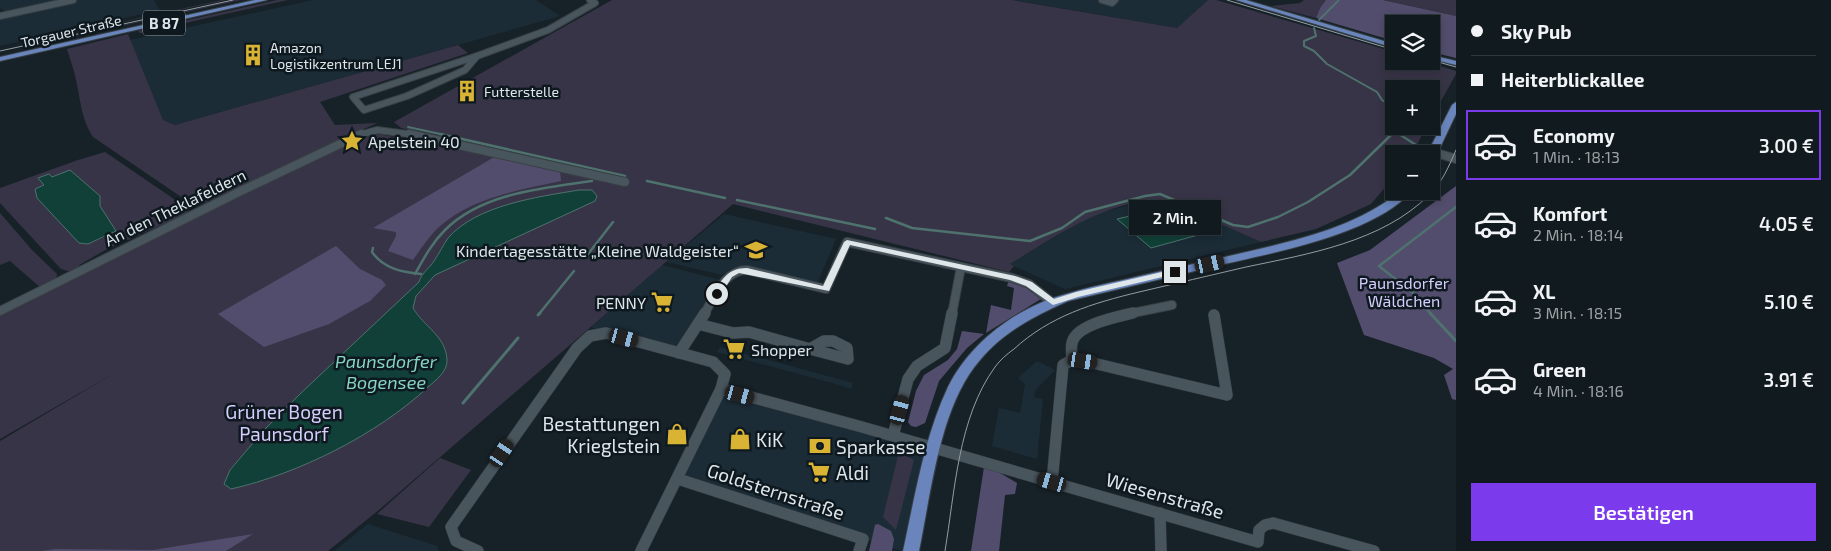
<!DOCTYPE html>
<html lang="de">
<meta charset="utf-8">
<style>
body{margin:0;font-family:"Exo 2",sans-serif;background:#1a2327;color:#f1f3f6;height:100vh;display:flex;flex-direction:column;font-size:19px;white-space:nowrap}
*{box-sizing:border-box;margin:0}
p{font-size:16px;color:#9ca1a4}
.icon{flex:none;width:28px;height:28px;fill:none;stroke:currentColor;stroke-width:2;stroke-linecap:round;stroke-linejoin:round}
.map{position:relative;flex:1;overflow:hidden}
.side{display:flex;flex-direction:column;background:#111a1e;width:375px}
.side>*{flex:none}
.top-card{display:grid;align-content:center;height:110px;padding:0 15px;background:#111a1e}
.controls{position:absolute;left:1385px;top:15px;display:grid;gap:10px}
.controls a{display:grid;place-items:center;width:55px;height:55px;border-radius:0px;background:#111a1e;box-shadow:0 2px 8px #0003,0 0 0 1px #30383c;font-size:25px}
.end{position:absolute;width:22px;height:22px;margin:-11px;border:6px solid #dee6ea;background:#111;box-shadow:0 0 0 2px #111}
.from{border-radius:50%}
.bubble{position:absolute;height:35px;border-radius:0px;background:#111a1e;box-shadow:0 2px 8px #0003,0 0 0 1px #30383c;font-size:16px;font-weight:600;line-height:35px;text-align:center}
.car{position:absolute;width:15px;height:30px;margin:-15px -8px;border-radius:6px;box-shadow:0 0 4px 1px #0007;background:linear-gradient(#222 24%,#8ab4d8 0 40%,#222 0 76%,#8ab4d8 0 86%,#222 0)}
.top-card b{display:flex;align-items:center;gap:18px;height:48px;font-size:19px}
.top-card b+b{border-top:1px solid #30383c}
.top-card i{width:12px;height:12px;background:#f1f3f6}
ul{padding:0;list-style:none}
li{display:flex;align-items:center;gap:15px;height:70px;margin:0 10px 8px;padding:0 5px;border:2px solid transparent;border-radius:0px}
li div{flex:1}
li b{display:block;font-size:19px}
li em{font-style:normal;font-weight:600}
li.on{border-color:#7c3aed}
li>.icon{width:45px;height:45px;stroke-width:1.5}
.button{display:flex;gap:10px;margin-top:auto;padding:10px 15px}
.button a{flex:1;height:58px;border-radius:0px;background:#7c3aed;color:#fff;font-size:20px;font-weight:600;line-height:58px;text-align:center}
main{display:flex;flex:1;min-height:0}
.map>svg:first-child{display:block}
.built{fill:#1b2c37}
.green{fill:#383447;fill-rule:evenodd}
.forest{fill:#534d6d}
.water{fill:#104037;stroke:#4e726d}
.lines{fill:none;stroke-linecap:round;stroke-linejoin:round}
.stream-far2{stroke:#4e726d;stroke-width:2}
.stream-far1{stroke:#4e726d;stroke-width:2.5}
.stream{stroke:#4e726d;stroke-width:3}
.minor-far2-casing{stroke:#384045;stroke-width:8}
.minor-far1-casing{stroke:#384045;stroke-width:10}
.minor-casing{stroke:#384045;stroke-width:12}
.major-casing{stroke:#384045;stroke-width:2}
.minor-far2{stroke:#49555d;stroke-width:6}
.minor-far1{stroke:#49555d;stroke-width:8}
.minor{stroke:#49555d;stroke-width:11}
.major{fill:#6985bb;fill-rule:evenodd}
.tram{stroke:#939ca1;stroke-width:1}
.route{fill:#dee6ea}
.labels{text-anchor:middle;dominant-baseline:central;stroke-width:5;stroke-linejoin:round;paint-order:stroke}
.far-street-label{font-size:14px;fill:#dee6ea;stroke:#0e181f}
.far-poi-label{font-size:14px;fill:#dee6ea;stroke:#0e181f;text-anchor:start}
.shield{fill:#0e181f;stroke:#a0a8ad;stroke-width:1}
.shield-label{font-size:15px;font-weight:bold;fill:#dee6ea}
.poi-label{font-size:16px;fill:#dee6ea;stroke:#0e181f;text-anchor:start}
.street-label{font-size:16px;fill:#dee6ea;stroke:#0e181f}
.park-label{font-size:16px;fill:#d6cdfd;stroke:#0e181f}
.water-label{font-size:18px;font-style:italic;fill:#86d5c3;stroke:#0e181f}
.near-park-label{font-size:19px;fill:#d6cdfd;stroke:#0e181f}
.near-poi-label{font-size:19px;fill:#dee6ea;stroke:#0e181f;text-anchor:start}
.near-street-label{font-size:19px;fill:#dee6ea;stroke:#0e181f}
</style>
<main>
<div class="map">
<svg width="1456" height="551" viewBox="0 0 1456 551">
<rect width="100%" height="100%" fill="#172228"/>
<g class="built">
<path d="M0 0H154L160 10 0 46V18L10 15 0 8Z"/>
<path d="M313 0H536L560 16 175 125 163 120 130 40Z"/>
<path d="M1014 0H1208L1177 28Z"/>
<path d="M1265 9 1394 48V50L1263 11Z"/>
<path d="M1153 199 1169 201 1261 242 1065 289 1009 264 1092 215Z"/>
<path d="M724 214 836 239 817 284 740 266 730 269 722 275 667 262Z"/>
<path d="M662 265 725 281 679 353 606 333 591 327Z"/>
<path d="M720 347 853 383 851 389 836 384 717 352Z"/>
<path d="M1037 361 1055 370 1035 391 1034 397 1043 399 1037 459 992 446 999 408 1020 413 1025 384 1018 378Z"/>
<path d="M721 389 925 446 902 551 678 479Z"/>
<path d="M368 524 437 546 439 551H334Z"/>
</g>
<g class="green">
<path d="M222 0H226L11 46Z"/>
<path d="M235 0H241L20 48Z"/>
<path d="M251 0H259L0 58Z"/>
<path d="M277 0H288L149 31 147 33H140L138 31Z"/>
<path d="M612 0H1012L1177 28 1208 0H1216L1394 52V61H1424L1456 71V74L1431 119V89H1394V126H1427L1412 154H1394V177L1371 204 1316 229 1261 242 1169 201C1114 195 1056 236 1010 264L1014 266 1009 272 733 204 380 509 328 551H0V441L118 371 0 439V314L358 138 377 134 542 162 401 128 394 122Z"/>
<path d="M1304 0H1326L1320 8 1316 18 1271 6 1300 3Z"/>
<path d="M1384 0H1456V16Z"/>
<path d="M128 34 163 120 175 125 458 45 468 53 320 102 335 125 377 123 196 207 93 137C81 118 81 102 76 80 74 70 70 59 67 49Z"/>
<path d="M105 152 190 210 184 215 107 249 79 265 80 268 71 272 61 269 0 203V188L78 160ZM70 171 100 206 115 231C105 238 92 244 79 243L35 189 44 185 39 178 52 177Z"/>
<path d="M0 213 32 250 57 274 56 280 41 288 10 261 0 265Z"/>
<path d="M899 452 914 460 896 530 883 517Z"/>
<path d="M440 458 471 470 429 527 377 514Z"/>
</g>
<g class="forest">
<path d="M1326 0H1383L1456 16V58L1431 52V24H1394V41L1316 18 1320 8Z"/>
<path d="M496 156 560 171 561 181C520 190 472 197 439 227 429 236 421 249 413 260L388 251 396 236V232L373 228Z"/>
<path d="M1456 186V400L1452 399 1444 375 1453 369 1434 358 1364 335 1337 263 1370 250Z"/>
<path d="M336 246 360 269 382 280 386 285 370 301 329 324 264 347 218 314Z"/>
<path d="M1009 280 1027 285 1044 297 986 333 991 305 1011 310 1014 288 1007 286Z"/>
<path d="M962 331 984 334 967 348 939 381 925 423 916 427 911 426 908 422 916 391 924 375 948 360 957 349Z"/>
<path d="M984 467 995 470 1017 483 1015 494 1005 495 999 551H971Z"/>
<path d="M878 524 891 531 894 539 892 551H869L875 525Z"/>
<path d="M253 534 226 551H42L55 549 153 550Z"/>
</g>
<g class="water">
<path d="M70 170 100 196V206L116 231 88 244 79 243 37 198 35 189 44 185 38 178 49 174 52 177Z"/>
<path d="M579 190H592L597 196 595 201 435 275 416 296 413 308C424 327 446 336 447 360 448 371 435 381 428 387 378 434 298 474 231 489L224 484 230 470 264 430 301 393 419 282C422 272 429 269 434 261 439 254 443 245 448 238 477 205 537 197 579 190Z"/>
<path d="M1161 209 1198 235 1151 248 1117 219Z"/>
</g>
<g class="lines">
<g class="stream-far2">
<path d="M1319 20 1339 0"/>
<path d="M1314 28 1316 36 1304 41V46L1314 51 1327 64 1377 92 1382 100 1394 108"/>
<path d="M408 127 445 135"/>
<path d="M1396 131 1400 135"/>
<path d="M1390 135 1400 126"/>
</g>
<g class="stream-far1">
<path d="M440 134 625 176"/>
<path d="M1399 134 1416 145"/>
<path d="M647 181 725 198"/>
<path d="M737 200 875 229"/>
<path d="M886 218 912 228 1030 241 1062 228 1085 212 1145 196 1160 194 1233 225 1248 227 1278 217 1308 202 1350 175 1392 134"/>
<path d="M373 248 372 252C384 269 402 272 421 274"/>
<path d="M585 258 613 222"/>
<path d="M415 274C424 258 432 243 445 230 482 193 543 188 592 181"/>
<path d="M539 314 574 271"/>
<path d="M1431 314 1413 293 1379 266 1456 207"/>
</g>
<g class="stream">
<path d="M1430 313 1456 341"/>
<path d="M538 315 540 313"/>
<path d="M463 403 518 338"/>
</g>
<g class="minor-far2-casing">
<g id="minor-far2">
<path d="M1102 0 1112 3 1115 0"/>
<path d="M0 16 73 0"/>
<path d="M477 56 465 70 407 96 364 110 353 97Z"/>
<path d="M477 56 548 30 595 3 590 0"/>
<path d="M359 135 377 130 415 135"/>
</g>
</g>
<g class="minor-far1-casing">
<g id="minor-far1">
<path d="M409 134 625 182"/>
<path d="M1433 152 1456 159"/>
<path d="M0 311 241 191 361 134"/>
<path d="M704 314C715 297 724 270 747 270L826 289 847 242 1012 278 1029 284 1053 303"/>
<path d="M952 314 961 267"/>
<path d="M1128 314 1172 305"/>
</g>
</g>
<g class="minor-casing">
<g id="minor">
<path d="M698 324 733 333 749 332 810 349"/>
<path d="M824 341H833L847 348 848 359 810 349Z"/>
<path d="M679 353 705 313"/>
<path d="M1072 360C1072 354 1070 346 1073 340 1080 324 1117 317 1133 313"/>
<path d="M721 389 862 427 1258 542 1259 530 1265 525 1273 523 1374 551"/>
<path d="M893 436 908 379 917 366 945 348 952 313"/>
<path d="M678 479 863 539 859 551"/>
<path d="M1052 482 1063 365 1072 360 1093 363 1227 395 1214 315"/>
<path d="M1160 513 1161 551"/>
<path d="M478 551 456 541 451 527 577 348 590 336 606 333 713 362 725 374 721 389 641 551"/>
</g>
</g>
<g class="major-casing">
<g id="major">
<path d="M255 0H267L0 61V57Z"/>
<path d="M1236 0H1246L1394 44V48Z"/>
<path d="M1431 55 1456 61V65L1431 59Z"/>
<path d="M1456 102V114L1436 156 1431 159V154H1427L1452 105Z"/>
<path d="M1401 191H1412C1373 235 1271 253 1216 266 1167 278 1117 289 1068 301 1036 315 1003 332 980 360 940 405 931 493 919 551H903C915 496 924 438 948 387 970 343 1016 308 1063 295 1088 287 1115 282 1140 276 1178 267 1217 259 1255 250 1306 238 1358 225 1401 191Z"/>
</g>
</g>
<use href="#minor-far2" class="minor-far2"/>
<use href="#minor-far1" class="minor-far1"/>
<use href="#minor" class="minor"/>
<use href="#major" class="major"/>
<g class="tram">
<path d="M1227 0 1394 50"/>
<path d="M0 51 233 0"/>
<path d="M1431 60 1456 67"/>
<path d="M945 551C955 491 958 418 995 367 1000 360 1007 354 1014 349 1050 316 1093 303 1139 292 1175 284 1210 275 1246 267 1308 254 1382 242 1429 195 1442 183 1449 166 1456 150"/>
</g>
</g>
<path class="route" d="M847 240 1015 276 1032 282 1054 299 1076 292 1175 269 1179 272 1175 274 1078 297 1053 305 1026 286 1010 280 850 245 829 291 739 273 732 277 720 296H714L713 294C722 279 728 268 747 268L823 286 844 242Z"/>
<defs>
<g id="building-bare" transform="scale(1.725)"><path d="M-4-6H4V6H1V3H-1V6H-4ZM-2.5-4.3h1.7v1.8h-1.7ZM.8-4.3h1.7v1.8H.8ZM-2.5-1h1.7V.8h-1.7ZM.8-1h1.7V.8H.8Z" fill="#d9b334" stroke="#0e181f" stroke-width="2.5" paint-order="stroke"/></g>
<g id="sight-bare" transform="scale(1.725)"><path d="M0-6L1.8-2.2L6-1.7L2.9 1.2L3.7 5.4L0 3.3L-3.7 5.4L-2.9 1.2L-6-1.7L-1.8-2.2Z" fill="#d9b334" stroke="#0e181f" stroke-width="2.5" paint-order="stroke"/></g>
<g id="school-bare" transform="scale(1.725)"><path d="M0-5L7-2L0 1L-7-2ZM-4 1L0 2.5L4 1V4Q0 6-4 4Z" fill="#d9b334" stroke="#0e181f" stroke-width="2.5" paint-order="stroke"/></g>
<g id="supermarket-bare" transform="scale(1.725)"><path d="M-6-5.5h2.5l.6 2H6L4.5 2H-2.5L-4.4-4H-6ZM-1.5 3.2a1.3 1.3 0 1 0 .1 0ZM3 3.2a1.3 1.3 0 1 0 .1 0Z" fill="#d9b334" stroke="#0e181f" stroke-width="2.5" paint-order="stroke"/></g>
<g id="shop-bare" transform="scale(1.725)"><path d="M-5-2.5h2.3a2.7 3.5 0 0 1 5.4 0H5L5.5 6h-11ZM-1.5-2.5h3a1.5 2.3 0 0 0-3 0Z" fill="#d9b334" stroke="#0e181f" stroke-width="2.5" paint-order="stroke"/></g>
<g id="bank-bare" transform="scale(1.725)"><path d="M-6-4H6V4H-6ZM0-2.3a2.3 2.3 0 1 0 0 4.6a2.3 2.3 0 1 0 0-4.6Z" fill="#d9b334" stroke="#0e181f" stroke-width="2.5" paint-order="stroke"/></g>
</defs>
<g fill-rule="evenodd">
<use href="#building-bare" x="253" y="55"/>
<use href="#building-bare" x="467" y="91"/>
<use href="#sight-bare" x="352" y="141"/>
<use href="#school-bare" x="756" y="250"/>
<use href="#supermarket-bare" x="662" y="302"/>
<use href="#supermarket-bare" x="734" y="349"/>
<use href="#shop-bare" x="677" y="434"/>
<use href="#shop-bare" x="740" y="439"/>
<use href="#bank-bare" x="820" y="446"/>
<use href="#supermarket-bare" x="819" y="472"/>
</g>
<g class="labels">
<g class="far-street-label">
<text transform="translate(71 31) rotate(-13)">Torgauer Straße</text>
</g>
<g class="far-poi-label">
<text x="270" y="47">Amazon<tspan x="270" dy="16">Logistikzentrum LEJ1</tspan></text>
<text x="484" y="91">Futterstelle</text>
</g>
<rect class="shield" x="143" y="10.5" width="42" height="25" rx="4"/>
<g class="shield-label">
<text x="164" y="23">B 87</text>
</g>
<g class="poi-label">
<text x="368" y="141">Apelstein 40</text>
<text x="739" y="250" text-anchor="end">Kindertagesstätte „Kleine Waldgeister“</text>
<text x="646" y="302" text-anchor="end">PENNY</text>
<text x="751" y="349">Shopper</text>
</g>
<g class="street-label">
<text transform="translate(175 207) rotate(-26)">An den Theklafeldern</text>
</g>
<g class="park-label">
<text x="1404" y="282">Paunsdorfer<tspan x="1404" dy="18">Wäldchen</tspan></text>
</g>
<g class="water-label">
<text x="386" y="361">Paunsdorfer<tspan x="386" dy="21">Bogensee</tspan></text>
</g>
<g class="near-park-label">
<text x="284" y="411">Grüner Bogen<tspan x="284" dy="22">Paunsdorf</tspan></text>
</g>
<g class="near-poi-label">
<text x="660" y="423" text-anchor="end">Bestattungen<tspan x="660" dy="22">Krieglstein</tspan></text>
<text x="756" y="439">KiK</text>
<text x="836" y="446">Sparkasse</text>
<text x="836" y="472">Aldi</text>
</g>
<g class="near-street-label">
<text transform="translate(776 491) rotate(18)">Goldsternstraße</text>
<text transform="translate(1165 495) rotate(16)">Wiesenstraße</text>
</g>
</g>
</svg>
<div class="controls">
<a><svg class="icon" aria-label="layers" viewBox="0 0 24 24"><path d="M12 4l9 5-9 5-9-5zM3 14l9 5 9-5"/></svg></a>
<a>+</a>
<a>−</a>
</div>
<i class="end from" style="left:717px;top:294px"></i>
<i class="end" style="left:1175px;top:272px"></i>
<div class="bubble" style="left:1129px;top:200px;width:92px">2 Min.</div>
<i class="car" style="left:1210px;top:264px;rotate:77deg"></i>
<i class="car" style="left:624px;top:338px;rotate:105deg"></i>
<i class="car" style="left:1083px;top:361px;rotate:99deg"></i>
<i class="car" style="left:740px;top:395px;rotate:105deg"></i>
<i class="car" style="left:900px;top:410px;rotate:15deg"></i>
<i class="car" style="left:502px;top:453px;rotate:34deg"></i>
<i class="car" style="left:1052px;top:482px;rotate:286deg"></i>
</div>
<section class="side">
<div class="top-card">
<b><i class="from"></i>Sky Pub</b>
<b><i></i>Heiterblickallee</b>
</div>
<ul>
<li class="on"><svg class="icon" aria-label="car" viewBox="0 0 24 24"><path d="M5 17H2v-5l4-1 3-4h7l3 4 3 1v5h-3M9 17h6M6 11h13"/><circle cx="7" cy="17" r="2"/><circle cx="17" cy="17" r="2"/></svg><div><b>Economy</b><p>1 Min. · 18:13</p></div><em>3.00 €</em></li>
<li><svg class="icon" aria-label="car" viewBox="0 0 24 24"><path d="M5 17H2v-5l4-1 3-4h7l3 4 3 1v5h-3M9 17h6M6 11h13"/><circle cx="7" cy="17" r="2"/><circle cx="17" cy="17" r="2"/></svg><div><b>Komfort</b><p>2 Min. · 18:14</p></div><em>4.05 €</em></li>
<li><svg class="icon" aria-label="car" viewBox="0 0 24 24"><path d="M5 17H2v-5l4-1 3-4h7l3 4 3 1v5h-3M9 17h6M6 11h13"/><circle cx="7" cy="17" r="2"/><circle cx="17" cy="17" r="2"/></svg><div><b>XL</b><p>3 Min. · 18:15</p></div><em>5.10 €</em></li>
<li><svg class="icon" aria-label="car" viewBox="0 0 24 24"><path d="M5 17H2v-5l4-1 3-4h7l3 4 3 1v5h-3M9 17h6M6 11h13"/><circle cx="7" cy="17" r="2"/><circle cx="17" cy="17" r="2"/></svg><div><b>Green</b><p>4 Min. · 18:16</p></div><em>3.91 €</em></li>
</ul>
<div class="button"><a>Bestätigen</a></div>
</section>
</main>
